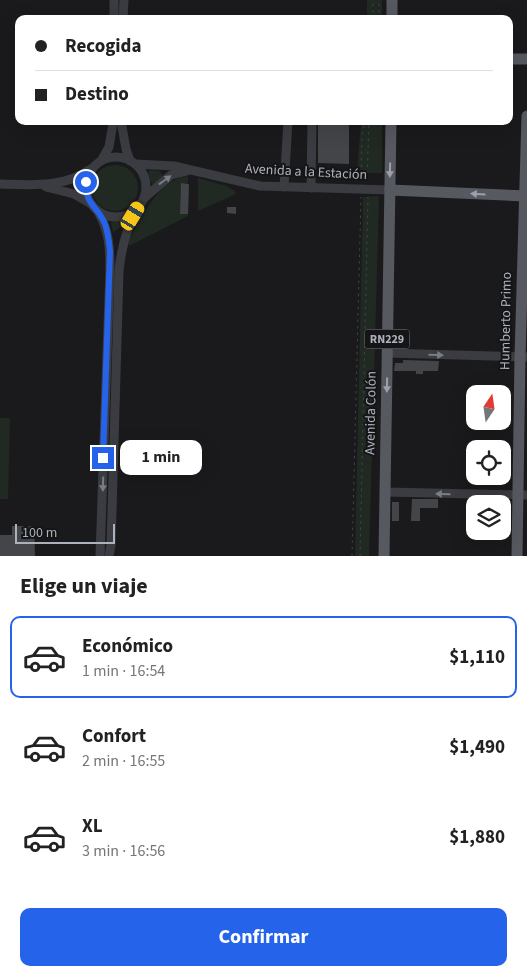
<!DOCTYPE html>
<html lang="es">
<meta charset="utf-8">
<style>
body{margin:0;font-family:"Source Sans 3",sans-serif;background:#f6f6f6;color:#222;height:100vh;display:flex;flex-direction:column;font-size:19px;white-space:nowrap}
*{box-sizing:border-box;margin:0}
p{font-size:16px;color:#767676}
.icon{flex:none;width:28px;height:28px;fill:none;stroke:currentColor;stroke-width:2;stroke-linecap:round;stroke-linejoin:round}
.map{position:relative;height:556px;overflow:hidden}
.sheet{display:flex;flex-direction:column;background:#fff;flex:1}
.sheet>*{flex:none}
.guide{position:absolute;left:15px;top:15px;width:498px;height:110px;border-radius:10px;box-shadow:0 5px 20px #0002;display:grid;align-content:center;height:110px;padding:0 20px;background:#fff}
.needle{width:32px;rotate:13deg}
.buttons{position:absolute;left:466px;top:385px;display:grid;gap:10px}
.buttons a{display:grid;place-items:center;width:45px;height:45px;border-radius:10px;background:#fff;box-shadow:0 5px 20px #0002;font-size:25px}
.scale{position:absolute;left:15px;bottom:12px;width:100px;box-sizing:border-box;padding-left:5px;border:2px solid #acb2bb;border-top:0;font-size:14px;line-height:18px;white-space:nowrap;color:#acb2bb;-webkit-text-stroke:4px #151517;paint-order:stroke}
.end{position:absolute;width:22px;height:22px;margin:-11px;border:6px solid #2563eb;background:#fff;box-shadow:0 0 0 2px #fff}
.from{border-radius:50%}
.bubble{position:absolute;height:35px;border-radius:10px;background:#fff;box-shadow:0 5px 20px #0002;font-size:16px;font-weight:700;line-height:35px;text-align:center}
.car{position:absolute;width:15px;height:30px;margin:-15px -8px;border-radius:6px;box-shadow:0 0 4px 1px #0007;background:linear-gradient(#f5c518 24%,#345 0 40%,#f5c518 0 76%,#345 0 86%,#f5c518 0)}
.guide b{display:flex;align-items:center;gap:18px;height:48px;font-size:19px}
.guide b+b{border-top:1px solid #e0e0e0}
.guide i{width:12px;height:12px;background:#222}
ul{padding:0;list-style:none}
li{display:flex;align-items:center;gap:15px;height:82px;margin:0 10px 8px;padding:0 10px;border:2px solid transparent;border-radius:10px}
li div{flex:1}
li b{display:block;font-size:19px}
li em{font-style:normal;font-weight:700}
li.active{border-color:#2563eb}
li>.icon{width:45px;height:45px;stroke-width:1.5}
h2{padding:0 20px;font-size:22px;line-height:60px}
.cta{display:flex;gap:10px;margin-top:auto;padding:10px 20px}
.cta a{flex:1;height:58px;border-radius:10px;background:#2563eb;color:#fff;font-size:20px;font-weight:700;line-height:58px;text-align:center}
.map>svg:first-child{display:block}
.green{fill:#212a22}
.building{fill:#444549}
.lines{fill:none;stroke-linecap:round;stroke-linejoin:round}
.path{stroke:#414348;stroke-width:1;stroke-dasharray:2.5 4;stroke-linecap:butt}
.minor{stroke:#3b3c41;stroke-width:9}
.major{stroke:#575960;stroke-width:11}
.oneway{fill:#9ba0a9}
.oneway2{fill:#797d84}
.route{stroke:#2563eb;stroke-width:6}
.labels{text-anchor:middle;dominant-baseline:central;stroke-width:4;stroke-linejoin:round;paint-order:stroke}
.shield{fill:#151517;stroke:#7f838a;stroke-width:1}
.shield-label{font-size:12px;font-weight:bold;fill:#acb2bb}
.street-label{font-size:14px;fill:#acb2bb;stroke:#151517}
</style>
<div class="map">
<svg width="527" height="556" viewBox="0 0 527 556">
<rect width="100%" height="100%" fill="#1a1a1c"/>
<g class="green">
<rect x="367" y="0" width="15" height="19"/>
<path d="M361 121H382V173H357Z"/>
<circle cx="115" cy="188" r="23"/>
<path d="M150 170 160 171 162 174V177L153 184 151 183 148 173Z"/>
<path d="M188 176V183L181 184 180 214H188V216L129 246 128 243C139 220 159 178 188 176Z"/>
<path d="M198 178 226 186 235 191 236 194 198 211Z"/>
<path d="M379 196 369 556H355L363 197Z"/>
<path d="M122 220 124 221 123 226 113 232 111 222Z"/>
<path d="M0 418H10L8 499H0Z"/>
</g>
<g class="building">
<path d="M318 121H349V164L318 163Z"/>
<path d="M181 183 189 184 188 214H180Z"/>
<path d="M227 207H236V214L227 213Z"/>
<path d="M403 360 439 361 438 371H423V374H416V371H394L395 363H403Z"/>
<path d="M412 499H438V508H420V521H411Z"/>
<rect x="392" y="502" width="7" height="19"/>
<path d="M12 526H34L35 556H0V535H12Z"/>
</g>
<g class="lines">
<g class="path">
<path d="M373 19V0"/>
<path d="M379 19V0"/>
<path d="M361 180 362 136 365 121"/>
<path d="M367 180 369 121"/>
<path d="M352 556 361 197"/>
<path d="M360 556 368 197"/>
</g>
<g class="minor">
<path d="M114 19V0"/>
<path d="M123 19 124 0"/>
<path d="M121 121 126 149 130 161"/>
<circle cx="116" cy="187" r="30"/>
<path d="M101 161 109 147 113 123 121 122"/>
<path d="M135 164 174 166 260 186 390 190"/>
<path d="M0 184C31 185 65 188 91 169"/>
<path d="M46 187 74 194 90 203"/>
<path d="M284 187 288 121"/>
<path d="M311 188 312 121"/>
<path d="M144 198 171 175 187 171"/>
<path d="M97 210C109 229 110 248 110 269L100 556"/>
<path d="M387 353 527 357"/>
<path d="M385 492 527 495"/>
<path d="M109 556 111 545 119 272C121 248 127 225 140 204"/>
</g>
<g class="major">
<path d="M392 19V0"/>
<path d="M509 59H527"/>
<path d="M390 190 527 196"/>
<path d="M384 556 391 121"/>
<path d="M517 556 520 357 527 116"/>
</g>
</g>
<defs><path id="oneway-solid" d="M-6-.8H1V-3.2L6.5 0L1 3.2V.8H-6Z" transform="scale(1.25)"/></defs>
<g class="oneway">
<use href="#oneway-solid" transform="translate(390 170) rotate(91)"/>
<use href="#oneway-solid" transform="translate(478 194) rotate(-177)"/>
<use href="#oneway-solid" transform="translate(387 385) rotate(91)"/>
</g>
<g class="oneway2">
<use href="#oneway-solid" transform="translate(165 180) rotate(-36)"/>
<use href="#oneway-solid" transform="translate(436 355) rotate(2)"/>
<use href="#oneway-solid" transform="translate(103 484) rotate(92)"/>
<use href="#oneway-solid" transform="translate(443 494) rotate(-179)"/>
</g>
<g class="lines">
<path class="route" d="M86 182C84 203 98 207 105 224 108 232 109 242 110 251L103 458"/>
</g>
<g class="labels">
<rect class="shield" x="364.5" y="329.5" width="45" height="19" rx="4"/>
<g class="shield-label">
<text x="387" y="339">RN229</text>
</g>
<g class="street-label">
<text transform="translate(306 172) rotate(3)">Avenida a la Estación</text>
<text transform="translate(506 321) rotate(-89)">Humberto Primo</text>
<text transform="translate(371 413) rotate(-89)">Avenida Colón</text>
</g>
</g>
</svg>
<div class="buttons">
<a><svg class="needle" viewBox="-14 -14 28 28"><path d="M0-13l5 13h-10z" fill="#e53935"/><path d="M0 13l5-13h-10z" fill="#767676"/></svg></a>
<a><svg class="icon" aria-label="locate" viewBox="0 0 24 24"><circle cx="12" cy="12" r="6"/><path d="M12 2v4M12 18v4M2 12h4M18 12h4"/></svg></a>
<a><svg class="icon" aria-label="layers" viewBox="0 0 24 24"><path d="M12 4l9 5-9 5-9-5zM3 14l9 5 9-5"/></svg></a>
</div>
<div class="scale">100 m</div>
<i class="end from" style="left:86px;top:182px"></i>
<i class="end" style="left:103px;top:458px"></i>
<div class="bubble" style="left:120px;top:440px;width:82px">1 min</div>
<i class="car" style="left:133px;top:216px;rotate:31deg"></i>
<div class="guide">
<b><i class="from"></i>Recogida</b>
<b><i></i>Destino</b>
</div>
</div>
<section class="sheet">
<h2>Elige un viaje</h2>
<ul>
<li class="active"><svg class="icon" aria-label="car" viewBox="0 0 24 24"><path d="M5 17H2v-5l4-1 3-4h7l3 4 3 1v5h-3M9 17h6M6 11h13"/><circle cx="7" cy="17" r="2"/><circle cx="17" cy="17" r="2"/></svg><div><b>Económico</b><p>1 min · 16:54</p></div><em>$1,110</em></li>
<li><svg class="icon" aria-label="car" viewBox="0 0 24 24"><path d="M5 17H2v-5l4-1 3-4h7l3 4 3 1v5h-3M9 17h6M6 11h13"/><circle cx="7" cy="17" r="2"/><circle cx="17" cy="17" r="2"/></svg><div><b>Confort</b><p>2 min · 16:55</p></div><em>$1,490</em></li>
<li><svg class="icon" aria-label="car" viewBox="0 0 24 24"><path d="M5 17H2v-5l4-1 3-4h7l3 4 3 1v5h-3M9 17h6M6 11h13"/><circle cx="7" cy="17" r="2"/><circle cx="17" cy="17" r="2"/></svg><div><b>XL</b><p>3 min · 16:56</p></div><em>$1,880</em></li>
</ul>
<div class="cta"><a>Confirmar</a></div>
</section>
